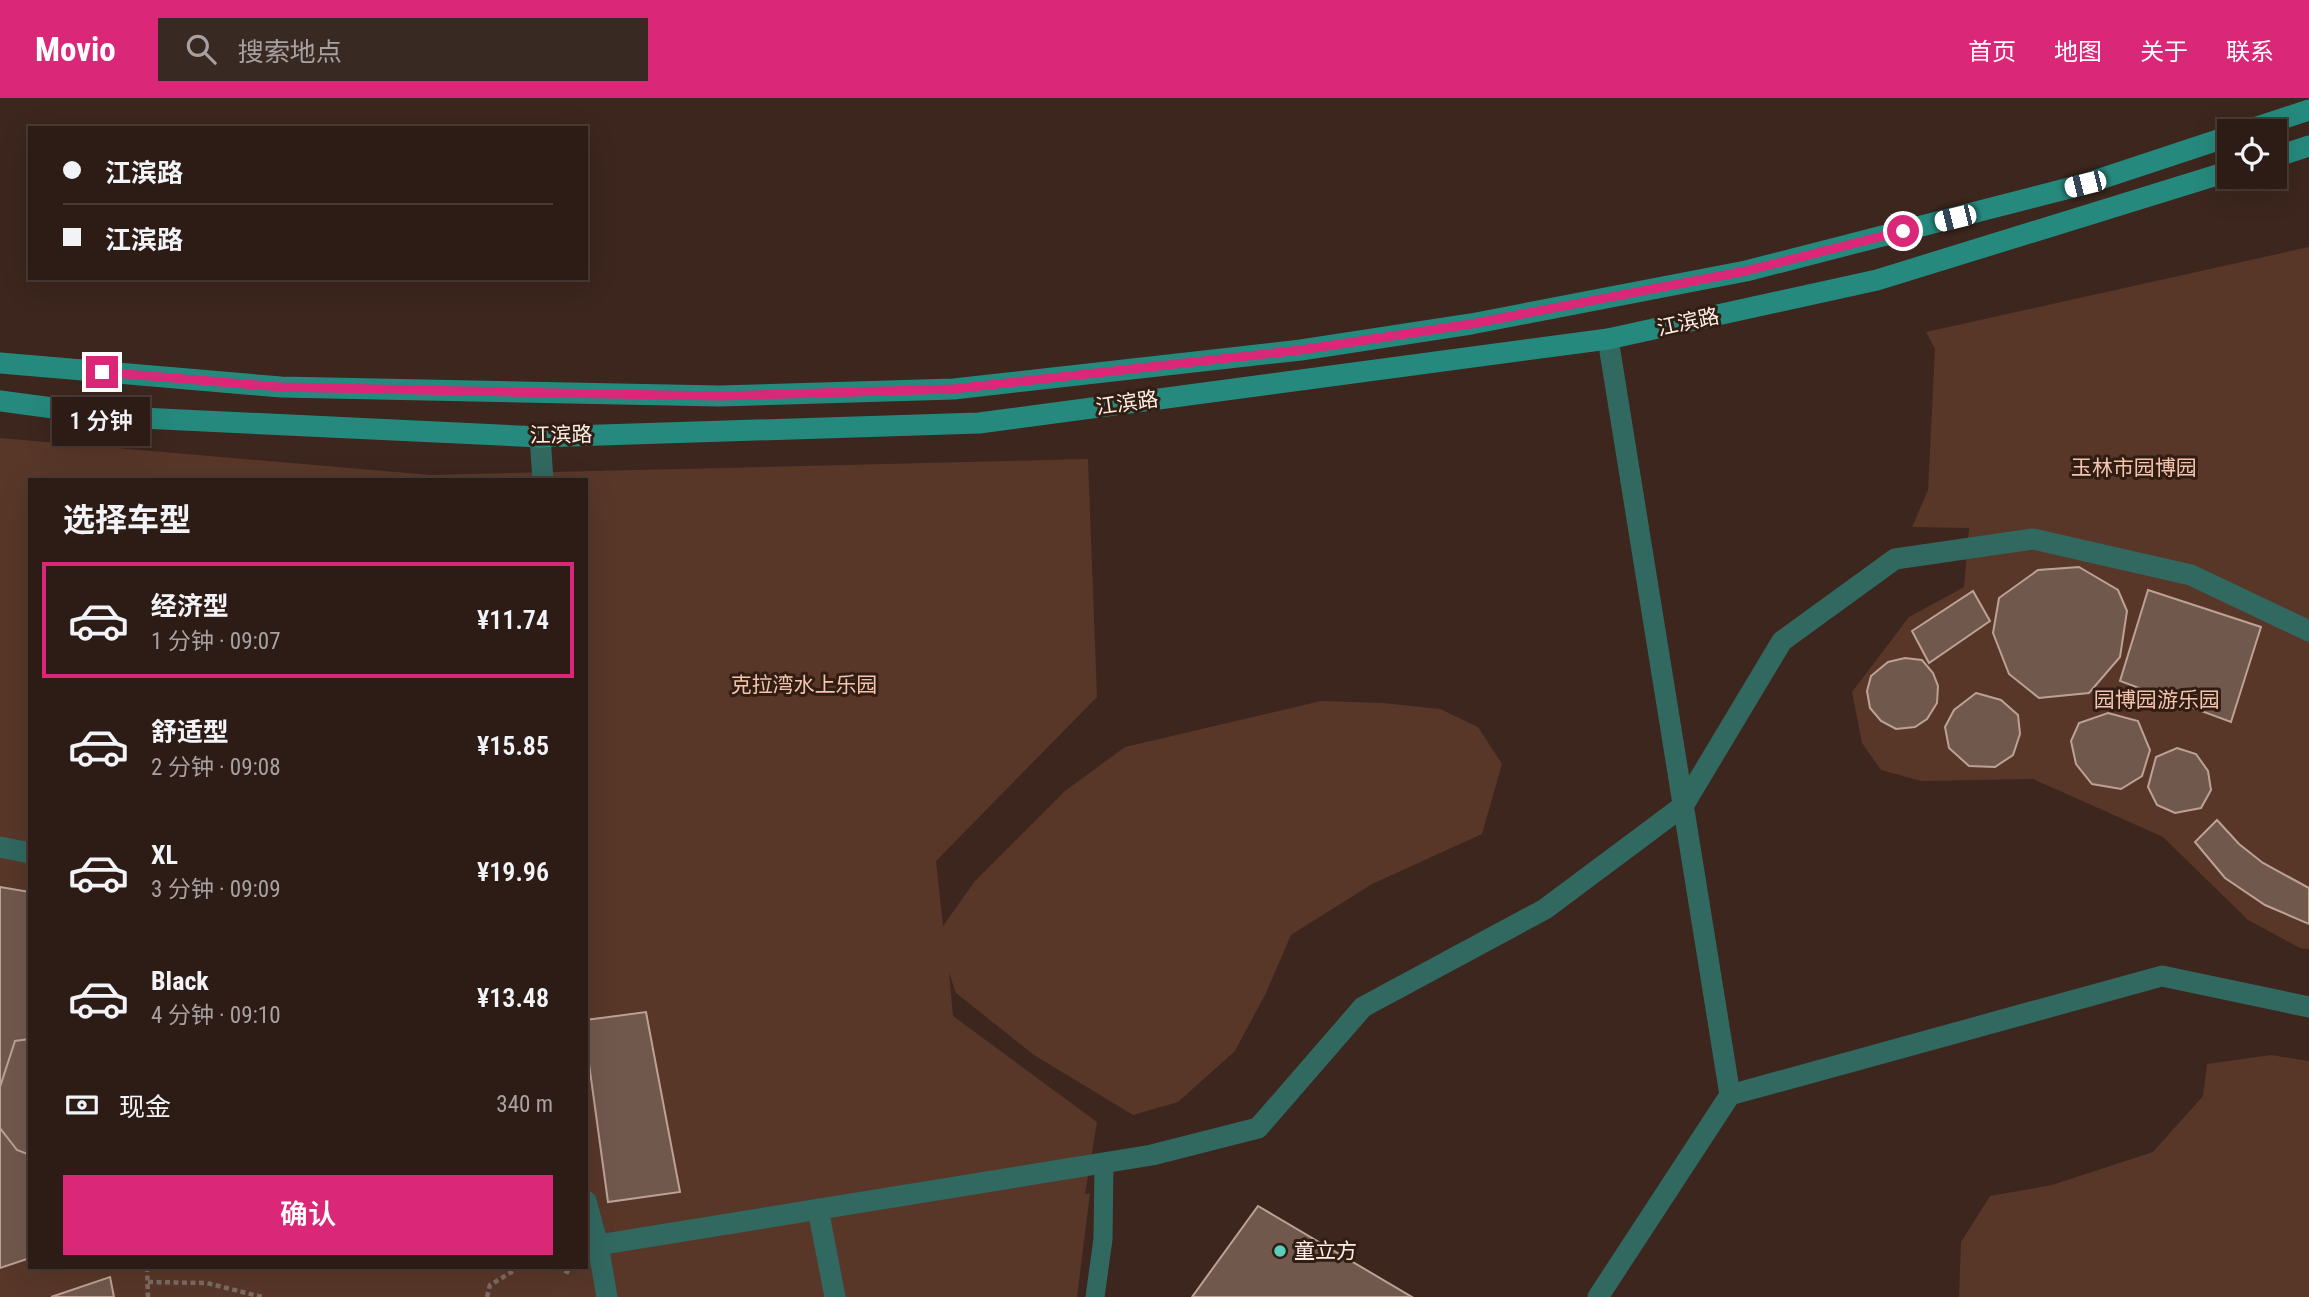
<!DOCTYPE html>
<html lang="zh">
<meta charset="utf-8">
<style>
body{margin:0;font-family:"Roboto Condensed","Noto Sans SC",sans-serif;background:#392923;color:#f1f3f6;height:100vh;display:flex;flex-direction:column;font-size:26px;white-space:nowrap}
*{box-sizing:border-box;margin:0}
p{font-size:23px;color:#a7a1a1}
.icon{flex:none;width:38px;height:38px;fill:none;stroke:currentColor;stroke-width:2;stroke-linecap:round;stroke-linejoin:round}
.map{position:relative;flex:1;overflow:hidden}
.panel{position:absolute;left:28px;top:380px;width:560px;height:791px;display:flex;flex-direction:column;background:#2d1c16;border-radius:0px;box-shadow:0 7px 28px #0002,0 0 0 2px #483a35}
.panel>*{flex:none}
.hud{position:absolute;left:28px;top:28px;width:560px;height:154px;border-radius:0px;box-shadow:0 7px 28px #0002,0 0 0 2px #483a35;display:grid;align-content:center;height:154px;padding:0 35px;background:#2d1c16}
.fabs{position:absolute;left:2217px;top:21px;display:grid;gap:14px}
.fabs a{display:grid;place-items:center;width:70px;height:70px;border-radius:0px;background:#2d1c16;box-shadow:0 7px 28px #0002,0 0 0 2px #483a35;font-size:35px}
.end{position:absolute;width:32px;height:32px;margin:-16px;border:9px solid #db2777;background:#fff;box-shadow:0 0 0 4px #fff}
.from{border-radius:50%}
.bubble{position:absolute;height:49px;border-radius:0px;background:#2d1c16;box-shadow:0 7px 28px #0002,0 0 0 2px #483a35;font-size:23px;font-weight:600;line-height:49px;text-align:center}
.car{position:absolute;width:21px;height:42px;margin:-21px -10px;border-radius:9px;box-shadow:0 0 5px 2px #0007;background:linear-gradient(#fff 24%,#345 0 40%,#fff 0 76%,#345 0 86%,#fff 0)}
.hud b{display:flex;align-items:center;gap:24px;height:66px;font-size:26px}
.hud b+b{border-top:2px solid #483a35}
.hud i{width:18px;height:18px;background:#f1f3f6}
ul{padding:0;list-style:none}
li{display:flex;align-items:center;gap:21px;height:116px;margin:0 14px 10px;padding:0 21px;border:4px solid transparent;border-radius:0px}
li div{flex:1}
li b{display:block;font-size:26px}
li em{font-style:normal;font-weight:600}
li.current{border-color:#db2777}
li>.icon{width:63px;height:63px;stroke-width:1.5}
h2{padding:0 35px;font-size:32px;line-height:84px}
.pay{display:flex;align-items:center;gap:18px;height:77px;padding:0 35px;font-size:26px}
.pay p{margin-inline-start:auto}
.primary-button{display:flex;gap:14px;margin-top:auto;padding:14px 35px}
.primary-button a{flex:1;height:80px;border-radius:0px;background:#db2777;color:#fff;font-size:28px;font-weight:600;line-height:80px;text-align:center}
header{display:flex;align-items:center;gap:42px;box-sizing:border-box;height:98px;padding:0 35px;background:#db2777;color:#fff}
header strong{font-size:33px}
nav{display:flex;gap:38px;margin-inline-start:auto;font-size:24px}
.search{width:490px;height:63px;background:#392923;display:flex;align-items:center;gap:18px;box-sizing:border-box;padding:0 24px;border-radius:0px;color:#a7a1a1;font-size:26px}
.map>svg:first-child{display:block}
.green{fill:#583729;fill-rule:evenodd}
.building{fill:#71584d;stroke:#bda195;stroke-width:2}
.lines{fill:none;stroke-linecap:round;stroke-linejoin:round}
.path{stroke:#7e6b62;stroke-width:4.5;stroke-dasharray:5 3.5;stroke-linecap:butt}
.lane{stroke:#316860;stroke-width:19}
.street{stroke:#316860;stroke-width:21}
.secondary{stroke:#26897d;stroke-width:21}
.route{stroke:#db2777;stroke-width:9}
.poi-dot{fill:#59cebe;stroke:#321d13;stroke-width:2.5}
.labels{text-anchor:middle;dominant-baseline:central;stroke-width:6;stroke-linejoin:round;paint-order:stroke}
.street-label{font-size:21px;fill:#fdeee7;stroke:#321d13}
.park-label{font-size:21px;fill:#f4c4af;stroke:#321d13}
.poi-label{font-size:21px;fill:#fdeee7;stroke:#321d13;text-anchor:start}
</style>
<header>
<strong>Movio</strong>
<div class="search"><svg class="icon" aria-label="search" viewBox="0 0 24 24"><circle cx="10" cy="10" r="6"/><path d="M15 15l6 6"/></svg>搜索地点</div>
<nav><a>首页</a><a>地图</a><a>关于</a><a>联系</a></nav>
</header>
<div class="map">
<svg width="2309" height="1199" viewBox="0 0 2309 1199">
<rect width="100%" height="100%" fill="#3c261d"/>
<g class="green">
<path d="M2309 149V851L2300 850 2248 822 2163 739 2033 681 1921 683 1881 672 1862 645 1852 594 1909 519 1964 489 1969 430 1912 429 1928 392 1935 251 1926 234Z"/>
<path d="M0 340 431 377 1088 361 1097 599 936 763 943 828 975 783 1065 693 1125 649 1321 603 1383 605 1440 611 1478 629 1502 666 1482 736 1372 786 1291 837 1266 895 1235 953 1178 1004 1133 1017 1034 957 956 895 949 875 953 918 1097 1024 1085 1096H1090L1077 1199H0ZM30 382H586V1169H30Z"/>
<path d="M2271 957 2309 963V1199H1959L1961 1144 1990 1098 2052 1087 2153 1054 2203 998 2207 966Z"/>
</g>
<g class="building">
<path d="M2079 469 2118 492 2127 513 2120 559 2089 595 2039 600 2009 576 1993 535 1999 500 2038 472Z"/>
<path d="M2148 492 2261 529 2231 624 2120 583Z"/>
<path d="M1973 493 1990 523 1929 565 1912 533Z"/>
<path d="M1905 560 1922 562 1933 575 1938 588 1937 605 1927 621 1915 629 1896 631 1881 623 1870 610 1867 593 1871 578 1888 564Z"/>
<path d="M1976 595 2001 602 2018 617 2020 636 2013 657 1995 669 1969 668 1949 650 1945 629 1954 612Z"/>
<path d="M2108 615 2138 623 2150 652 2142 678 2121 691 2092 686 2076 666 2071 643 2079 625Z"/>
<path d="M2177 650 2196 656 2208 673 2211 692 2201 710 2175 715 2157 707 2148 689 2156 659Z"/>
<path d="M2217 722 2239 746 2263 765 2309 790V826L2265 807 2225 780 2195 744Z"/>
<path d="M0 789 30 794V1160L0 1170Z"/>
<path d="M646 914 680 1094 608 1104 586 944V922Z"/>
<path d="M30 941V1057L17 1052 0 1030V989L15 943Z"/>
<path d="M1258 1108 1412 1199H1192Z"/>
<path d="M110 1179 114 1199H51Z"/>
</g>
<g class="lines">
<g class="path">
<path d="M147 1169 148 1199"/>
<path d="M557 1169 572 1176"/>
<path d="M148 1184 207 1185 262 1199"/>
<path d="M487 1199 490 1187 520 1169"/>
</g>
<path class="lane" d="M1095 1199 1103 1141 1104 1065"/>
<g class="street">
<path d="M1608 241 1730 997"/>
<path d="M540 339 543 382"/>
<path d="M0 749 30 755"/>
<path d="M586 1103 598 1147 1152 1057 1258 1030 1363 909 1545 811 1683 708 1782 543 1895 461 2033 441 2191 477 2309 533"/>
<path d="M818 1111 835 1199"/>
<path d="M598 1147 607 1199"/>
<path d="M1598 1199 1730 997 2162 878 2309 909"/>
</g>
<g class="secondary">
<path d="M2245 33 2309 12"/>
<path d="M2275 59 2309 48"/>
<path d="M0 265 281 289 719 298 954 291 1301 252 1471 226 1746 173 2085 86 2230 38"/>
<path d="M0 303 120 319 540 339 979 325 1608 241 1877 182 2230 73"/>
</g>
</g>
<g class="lines">
<path class="route" d="M102 274 281 289 554 295 719 298 954 291 1301 252 1471 226 1746 173 1903 133"/>
</g>
<circle class="poi-dot" cx="1280" cy="1153" r="7"/>
<g class="labels">
<g class="street-label">
<text transform="translate(1688 224) rotate(-12)">江滨路</text>
<text transform="translate(1127 305) rotate(-8)">江滨路</text>
<text transform="translate(561 337) rotate(-1)">江滨路</text>
</g>
<g class="park-label">
<text x="2134" y="370">玉林市园博园</text>
<text x="804" y="587">克拉湾水上乐园</text>
<text x="2157" y="602">园博园游乐园</text>
</g>
<g class="poi-label">
<text x="1294" y="1153">童立方</text>
</g>
</g>
</svg>
<div class="fabs">
<a><svg class="icon" aria-label="locate" viewBox="0 0 24 24"><circle cx="12" cy="12" r="6"/><path d="M12 2v4M12 18v4M2 12h4M18 12h4"/></svg></a>
</div>
<i class="end from" style="left:1903px;top:133px"></i>
<i class="end" style="left:102px;top:274px"></i>
<div class="bubble" style="left:52px;top:299px;width:98px">1 分钟</div>
<i class="car" style="left:2085px;top:86px;rotate:256deg"></i>
<i class="car" style="left:1955px;top:120px;rotate:256deg"></i>
<div class="hud">
<b><i class="from"></i>江滨路</b>
<b><i></i>江滨路</b>
</div>
<section class="panel">
<h2>选择车型</h2>
<ul>
<li class="current"><svg class="icon" aria-label="car" viewBox="0 0 24 24"><path d="M5 17H2v-5l4-1 3-4h7l3 4 3 1v5h-3M9 17h6M6 11h13"/><circle cx="7" cy="17" r="2"/><circle cx="17" cy="17" r="2"/></svg><div><b>经济型</b><p>1 分钟 · 09:07</p></div><em>¥11.74</em></li>
<li><svg class="icon" aria-label="car" viewBox="0 0 24 24"><path d="M5 17H2v-5l4-1 3-4h7l3 4 3 1v5h-3M9 17h6M6 11h13"/><circle cx="7" cy="17" r="2"/><circle cx="17" cy="17" r="2"/></svg><div><b>舒适型</b><p>2 分钟 · 09:08</p></div><em>¥15.85</em></li>
<li><svg class="icon" aria-label="car" viewBox="0 0 24 24"><path d="M5 17H2v-5l4-1 3-4h7l3 4 3 1v5h-3M9 17h6M6 11h13"/><circle cx="7" cy="17" r="2"/><circle cx="17" cy="17" r="2"/></svg><div><b>XL</b><p>3 分钟 · 09:09</p></div><em>¥19.96</em></li>
<li><svg class="icon" aria-label="car" viewBox="0 0 24 24"><path d="M5 17H2v-5l4-1 3-4h7l3 4 3 1v5h-3M9 17h6M6 11h13"/><circle cx="7" cy="17" r="2"/><circle cx="17" cy="17" r="2"/></svg><div><b>Black</b><p>4 分钟 · 09:10</p></div><em>¥13.48</em></li>
</ul>
<div class="pay"><svg class="icon" aria-label="cash" viewBox="0 0 24 24"><path d="M3 7h18v10H3z"/><circle cx="12" cy="12" r="2"/></svg>现金<p>340 m</p></div>
<div class="primary-button"><a>确认</a></div>
</section>
</div>
